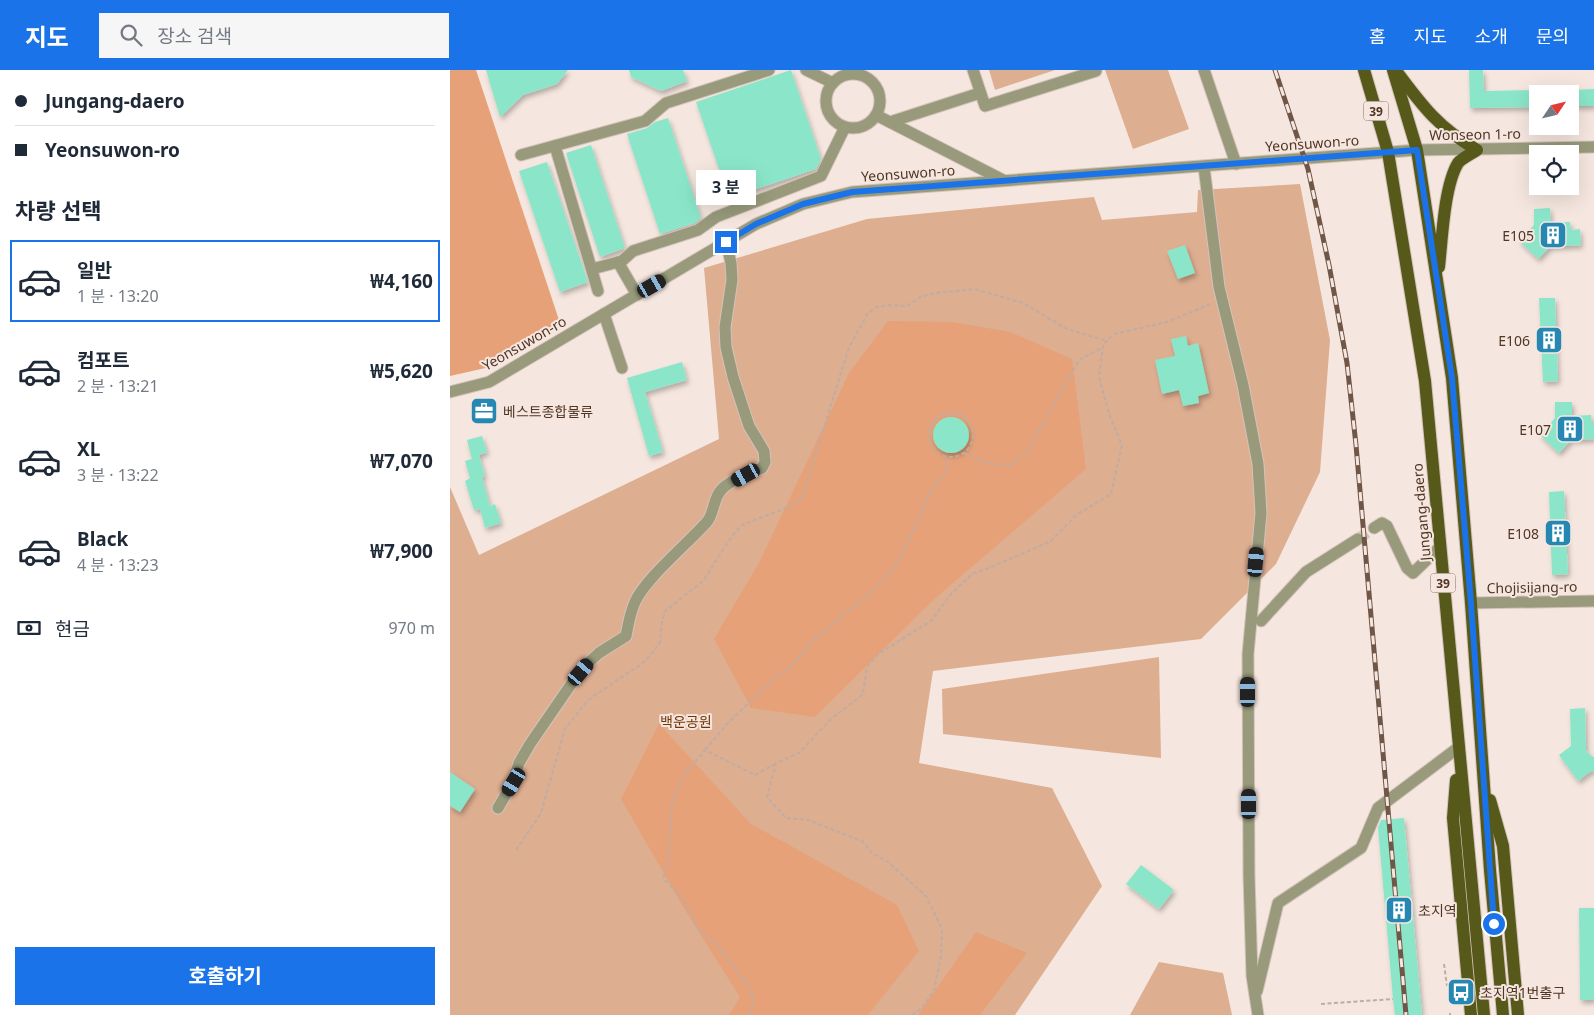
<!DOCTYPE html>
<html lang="ko">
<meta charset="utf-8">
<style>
body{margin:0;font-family:"Noto Sans","Noto Sans KR",sans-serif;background:#f6f6f7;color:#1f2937;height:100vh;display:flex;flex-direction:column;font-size:19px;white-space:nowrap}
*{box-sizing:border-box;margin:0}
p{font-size:16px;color:#747a83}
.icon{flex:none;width:28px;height:28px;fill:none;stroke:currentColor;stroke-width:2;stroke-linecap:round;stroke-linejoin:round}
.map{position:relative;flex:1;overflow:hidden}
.panel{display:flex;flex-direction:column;background:#fff;width:450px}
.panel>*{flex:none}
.hud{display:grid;align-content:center;height:110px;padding:0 15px;background:#fff}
.needle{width:32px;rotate:55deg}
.tools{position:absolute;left:1079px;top:15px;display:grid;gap:10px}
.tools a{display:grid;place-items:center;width:50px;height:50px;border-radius:0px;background:#fff;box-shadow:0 5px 20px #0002;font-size:25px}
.end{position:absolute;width:22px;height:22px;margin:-11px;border:6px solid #1a73e8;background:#fff;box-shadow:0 0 0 2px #fff}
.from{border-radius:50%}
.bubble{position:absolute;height:35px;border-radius:0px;background:#fff;box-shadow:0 5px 20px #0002;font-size:16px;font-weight:700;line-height:35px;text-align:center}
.car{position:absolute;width:15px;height:30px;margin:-15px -8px;border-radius:6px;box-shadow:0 0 4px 1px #0007;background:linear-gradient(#222 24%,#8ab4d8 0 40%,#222 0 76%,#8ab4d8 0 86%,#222 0)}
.hud b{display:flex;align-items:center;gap:18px;height:48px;font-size:19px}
.hud b+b{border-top:1px solid #e0e1e3}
.hud i{width:12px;height:12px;background:#1f2937}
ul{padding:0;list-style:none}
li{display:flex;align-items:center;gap:15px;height:82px;margin:0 10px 8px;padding:0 5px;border:2px solid transparent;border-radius:0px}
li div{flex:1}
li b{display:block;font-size:19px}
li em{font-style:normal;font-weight:700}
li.active{border-color:#1a73e8}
li>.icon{width:45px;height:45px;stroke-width:1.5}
h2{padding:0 15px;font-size:22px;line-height:60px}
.pay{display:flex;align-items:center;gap:12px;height:55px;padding:0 15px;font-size:19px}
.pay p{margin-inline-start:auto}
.action{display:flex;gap:10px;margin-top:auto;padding:10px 15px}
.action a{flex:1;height:58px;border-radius:0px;background:#1a73e8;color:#fff;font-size:20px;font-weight:700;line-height:58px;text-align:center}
header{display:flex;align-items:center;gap:30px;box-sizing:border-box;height:70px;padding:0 25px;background:#1a73e8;color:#fff}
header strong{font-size:24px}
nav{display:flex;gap:28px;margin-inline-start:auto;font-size:18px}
.search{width:350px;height:45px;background:#f6f6f7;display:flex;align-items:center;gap:12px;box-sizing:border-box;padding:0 18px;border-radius:0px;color:#747a83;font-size:19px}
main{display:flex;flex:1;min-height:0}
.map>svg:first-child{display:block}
.green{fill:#deae91}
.forest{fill:#e6a178}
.building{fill:#8be6c9;filter:url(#shadow)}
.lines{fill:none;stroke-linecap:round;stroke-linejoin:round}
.minor-tunnel{stroke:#d4c3ba;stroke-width:11;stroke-dasharray:11 5.5;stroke-linecap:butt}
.minor-casing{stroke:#d4c3ba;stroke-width:13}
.major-casing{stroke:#d4c3ba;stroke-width:14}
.path{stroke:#bfaca2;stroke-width:2;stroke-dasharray:4 2.5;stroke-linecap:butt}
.minor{stroke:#989a7b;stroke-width:11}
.major{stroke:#56591a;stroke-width:12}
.rail-casing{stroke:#6f5647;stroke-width:5}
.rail{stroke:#f5e7df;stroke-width:3;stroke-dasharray:9;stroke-linecap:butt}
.route{stroke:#1a73e8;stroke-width:6}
.labels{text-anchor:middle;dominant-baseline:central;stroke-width:4;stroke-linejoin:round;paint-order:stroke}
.shield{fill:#f5e7df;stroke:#826a5d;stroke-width:1}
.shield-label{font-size:12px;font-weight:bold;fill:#513525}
.street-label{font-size:14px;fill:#513525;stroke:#f5e7df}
.poi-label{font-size:14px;fill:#513525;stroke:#f5e7df;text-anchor:end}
.park-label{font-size:14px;fill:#733603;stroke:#f5e7df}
</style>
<header>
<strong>지도</strong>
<div class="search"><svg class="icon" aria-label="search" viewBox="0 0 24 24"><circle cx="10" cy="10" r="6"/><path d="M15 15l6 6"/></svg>장소 검색</div>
<nav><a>홈</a><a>지도</a><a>소개</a><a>문의</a></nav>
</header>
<main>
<section class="panel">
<div class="hud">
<b><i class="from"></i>Jungang-daero</b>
<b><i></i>Yeonsuwon-ro</b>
</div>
<h2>차량 선택</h2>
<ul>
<li class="active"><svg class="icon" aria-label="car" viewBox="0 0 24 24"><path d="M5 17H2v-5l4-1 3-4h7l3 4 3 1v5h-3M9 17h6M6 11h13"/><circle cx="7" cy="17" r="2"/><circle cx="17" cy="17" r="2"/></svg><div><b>일반</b><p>1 분 · 13:20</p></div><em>₩4,160</em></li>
<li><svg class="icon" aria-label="car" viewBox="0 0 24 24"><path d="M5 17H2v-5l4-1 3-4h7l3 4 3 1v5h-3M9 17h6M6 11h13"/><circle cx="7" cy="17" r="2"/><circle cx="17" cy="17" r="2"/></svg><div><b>컴포트</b><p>2 분 · 13:21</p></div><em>₩5,620</em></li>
<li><svg class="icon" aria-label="car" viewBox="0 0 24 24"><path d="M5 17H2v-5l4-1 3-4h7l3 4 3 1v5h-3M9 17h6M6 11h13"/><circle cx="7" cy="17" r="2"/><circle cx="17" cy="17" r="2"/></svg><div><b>XL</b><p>3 분 · 13:22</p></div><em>₩7,070</em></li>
<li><svg class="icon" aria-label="car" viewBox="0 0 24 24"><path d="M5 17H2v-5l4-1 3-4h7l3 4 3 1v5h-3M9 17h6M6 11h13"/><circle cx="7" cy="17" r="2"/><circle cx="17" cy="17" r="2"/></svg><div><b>Black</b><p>4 분 · 13:23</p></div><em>₩7,900</em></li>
</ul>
<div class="pay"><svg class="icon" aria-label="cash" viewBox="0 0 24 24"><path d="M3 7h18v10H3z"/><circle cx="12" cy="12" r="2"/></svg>현금<p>970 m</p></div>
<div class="action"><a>호출하기</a></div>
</section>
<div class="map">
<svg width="1144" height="945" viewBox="0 0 1144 945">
<defs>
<filter id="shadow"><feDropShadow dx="2" dy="3.5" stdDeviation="2.5" flood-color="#0004"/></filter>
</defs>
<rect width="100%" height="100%" fill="#f5e7df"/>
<g class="green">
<path d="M539 0H605L545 20Z"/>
<path d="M655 0H718L739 59 683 79Z"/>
<path d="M850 114 880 270 870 402 826 494 751 569 483 601 469 693 602 718 652 816 565 945H0V417L29 485 269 369 254 198 417 149 644 127 652 150 747 142 748 120Z"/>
<path d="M709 587 711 688 493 664 492 619Z"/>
<path d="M709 892 773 903 782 945H680Z"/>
</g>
<g class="forest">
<path d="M0 0H26L110 253 40 297 0 306Z"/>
<path d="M438 251 503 252 560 262 622 289 636 399 482 531 365 647 301 638 264 569 310 491 399 303Z"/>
<path d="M209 654 301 754 447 835 469 881 418 945H279L290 927 235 840 171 729Z"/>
<path d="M526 862 577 883 530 945H468Z"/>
</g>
<g class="building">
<path d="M36 0H118L107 14 73 25 50 47Z"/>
<path d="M179 0H233L237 11 211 21 181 7Z"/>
<path d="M341 0 371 89 366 99 279 128 246 32Z"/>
<path d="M1019 0H1033L1034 21 1088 20V37L1020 38Z"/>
<path d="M1144 19V36H1120V20Z"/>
<path d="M218 48 251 148 245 153 210 164 177 64 197 58 205 52Z"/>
<path d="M141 75 175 178 150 187 116 83Z"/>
<path d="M97 92 138 212 110 222 69 101Z"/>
<path d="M1100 138 1101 153 1120 152 1121 160 1130 159 1131 175 1100 177 1088 189 1069 171 1084 155V139Z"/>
<path d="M735 175 745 203 728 209 717 181Z"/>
<path d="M1089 228H1105L1108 311 1093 312Z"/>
<path d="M736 266 738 276 748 273 759 323 748 326 749 333 733 336 729 320 712 324 705 290 725 286 721 269Z"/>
<path d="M232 292 237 310 195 322 213 382 199 386 177 308Z"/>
<path d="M1105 332H1122V346L1141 345 1142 353H1144V369L1121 370 1109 383 1090 365 1105 348Z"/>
<circle cx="501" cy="365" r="18"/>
<path d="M32 366 37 382 29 385 35 406 32 407 40 436 45 434 51 453 35 458 30 439 24 440 15 411 20 408 15 391 22 389 17 370Z"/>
<path d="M1114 421 1118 504 1102 505 1099 422Z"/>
<path d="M1135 638 1136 680 1141 686 1144 687V702L1141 701 1128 711 1109 685 1121 676 1120 639Z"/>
<path d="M0 702 25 719 10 742 0 736Z"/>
<path d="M954 748 972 945H945L943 929 928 757 931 750Z"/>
<path d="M691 795 724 820 709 839 676 814Z"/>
<path d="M1129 838H1144V930H1130Z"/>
</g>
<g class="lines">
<path class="minor-tunnel" d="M908 469 924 458"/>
<g class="minor-casing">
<g id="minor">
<path d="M356 0 383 13"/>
<path d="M523 0 535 36 646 1"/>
<path d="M754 0 786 94"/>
<circle cx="403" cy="31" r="27"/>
<path d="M426 45 553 110"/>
<path d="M440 52 530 23"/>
<path d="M105 76 148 221"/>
<path d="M71 85 195 51 216 33 319 0"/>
<path d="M754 97 769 217 793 315 808 394 811 443 798 584 799 806 802 906 808 945"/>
<path d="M168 192 187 225"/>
<path d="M142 199 172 191 183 181 248 160 266 147 371 106 395 57"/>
<path d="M154 244 172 298"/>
<path d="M0 322 39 312 306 154 353 134 402 122 967 80 1144 77"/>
<path d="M924 458 932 453 937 456 957 498 963 503 989 478"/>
<path d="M1021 533 1144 531"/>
<path d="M811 551 856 502 908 469"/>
<path d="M48 738 63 712 69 693 80 674 124 610 138 593 149 583 176 566C178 555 180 543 185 532 195 509 237 474 256 453 265 444 262 429 272 419 282 409 298 403 312 398L315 392 314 381 299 356 283 307 276 277 275 257 282 210 281 193 276 172"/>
<path d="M807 921 828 833 911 778 928 738 1009 677"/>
</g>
</g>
<g class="major-casing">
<g id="major">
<path d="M914 0 938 82 975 311 1034 945"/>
<path d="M943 0 967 80 1002 308 1021 533 1040 800 1053 945"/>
<path d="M947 2C973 37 989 58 1027 80 1021 84 1012 88 1008 93 994 116 992 170 989 197"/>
<path d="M1006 710 1003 748 1021 945"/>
<path d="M1040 730 1053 776 1068 945"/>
</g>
</g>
<g class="path">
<circle cx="501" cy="365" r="22"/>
<path d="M514 383 541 394 559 395 577 382 629 290 653 277"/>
<path d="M255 680 277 654 325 608 341 597 365 568 380 558 396 541 404 537 434 510 449 490 481 421 498 399 497 387"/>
<path d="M66 780 91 743 115 659 138 630 193 593 204 581 210 572 212 552 215 541 253 511 282 466 292 455 344 435 353 425 399 277 418 243 427 237 437 235 457 236 470 227 486 223 524 219 573 233 617 259 657 271"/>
<path d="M994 894 997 916"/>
<path d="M871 934 943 929"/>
<path d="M1000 943V945"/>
<path d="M301 945 303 932 301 919 277 888 263 871 246 857 240 842 233 829 214 809V801L218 793 222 733 234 705 255 680 305 705 325 694"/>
<path d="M462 945 473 937 484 920 491 887 492 859 476 826 438 792 422 783 412 771 358 750 336 748 317 727 326 693 349 683 381 649 413 624 417 597 428 584 481 551 501 524 523 503 539 498 601 471 626 445 661 424 672 375 659 344 649 307 653 275 664 264 717 252 763 233"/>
</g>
<use href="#minor" class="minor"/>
<use href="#major" class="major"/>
<g class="rail-casing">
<path id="rail" d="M825 0 858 99 879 195 897 293 906 375 956 945"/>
</g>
<use href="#rail" class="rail"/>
</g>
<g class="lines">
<path class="route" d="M276 172 306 154 353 134 402 122 967 80 1002 308 1021 533 1044 854"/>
</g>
<defs>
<g id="building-square" transform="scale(1.4375)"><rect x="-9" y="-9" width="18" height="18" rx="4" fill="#2688b2" stroke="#f5e7df"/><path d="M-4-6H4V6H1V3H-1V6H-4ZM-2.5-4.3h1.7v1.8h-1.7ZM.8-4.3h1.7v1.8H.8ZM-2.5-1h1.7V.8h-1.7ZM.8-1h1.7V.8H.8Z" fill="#fff"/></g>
<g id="office-square" transform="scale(1.4375)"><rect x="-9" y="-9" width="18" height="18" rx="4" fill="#2688b2" stroke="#f5e7df"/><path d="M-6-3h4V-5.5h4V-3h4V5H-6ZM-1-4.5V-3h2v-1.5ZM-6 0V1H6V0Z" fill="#fff"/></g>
<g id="bus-square" transform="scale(1.4375)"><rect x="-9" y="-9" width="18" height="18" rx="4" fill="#2688b2" stroke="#f5e7df"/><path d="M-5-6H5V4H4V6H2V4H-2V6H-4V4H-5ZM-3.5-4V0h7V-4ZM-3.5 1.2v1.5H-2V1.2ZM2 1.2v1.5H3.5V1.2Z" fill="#fff"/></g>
</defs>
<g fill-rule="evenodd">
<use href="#building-square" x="1103" y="165"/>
<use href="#building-square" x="1099" y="270"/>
<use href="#office-square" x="34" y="341"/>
<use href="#building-square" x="1120" y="359"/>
<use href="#building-square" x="1108" y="463"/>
<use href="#building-square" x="949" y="840"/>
<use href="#bus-square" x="1011" y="922"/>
</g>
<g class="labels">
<g class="shield">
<rect x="913.5" y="31.5" width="25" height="19" rx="4"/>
<rect x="980.5" y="503.5" width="25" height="19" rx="4"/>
</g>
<g class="shield-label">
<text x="926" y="41">39</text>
<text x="993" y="513">39</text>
</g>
<g class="street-label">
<text transform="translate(1025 64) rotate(-1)">Wonseon 1-ro</text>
<text transform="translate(862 73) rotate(-4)">Yeonsuwon-ro</text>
<text transform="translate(458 103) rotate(-4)">Yeonsuwon-ro</text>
<text transform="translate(74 273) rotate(-30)">Yeonsuwon-ro</text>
<text transform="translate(971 442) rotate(-95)">Jungang-daero</text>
<text transform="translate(1082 517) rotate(-1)">Chojisijang-ro</text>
</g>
<g class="poi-label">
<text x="1084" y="165">E105</text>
<text x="1080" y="270">E106</text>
<text x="53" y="341" text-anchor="start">베스트종합물류</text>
<text x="1101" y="359">E107</text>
<text x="1089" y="463">E108</text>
<text x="968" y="840" text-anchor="start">초지역</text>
<text x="1030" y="922" text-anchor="start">초지역1번출구</text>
</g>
<g class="park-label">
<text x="236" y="651">백운공원</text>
</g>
</g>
</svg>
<div class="tools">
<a><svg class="needle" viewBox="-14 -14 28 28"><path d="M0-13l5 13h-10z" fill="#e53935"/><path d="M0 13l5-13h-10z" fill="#747a83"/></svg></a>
<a><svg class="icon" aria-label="locate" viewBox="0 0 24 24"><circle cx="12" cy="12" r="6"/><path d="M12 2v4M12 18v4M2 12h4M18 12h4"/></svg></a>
</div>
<i class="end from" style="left:1044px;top:854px"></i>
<i class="end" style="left:276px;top:172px"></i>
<div class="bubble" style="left:246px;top:100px;width:60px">3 분</div>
<i class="car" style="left:202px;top:216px;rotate:60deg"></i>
<i class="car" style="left:296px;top:405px;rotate:241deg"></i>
<i class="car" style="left:806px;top:492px;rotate:5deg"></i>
<i class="car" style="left:131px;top:602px;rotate:40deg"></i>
<i class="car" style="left:798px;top:622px;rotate:0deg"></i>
<i class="car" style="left:64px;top:712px;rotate:211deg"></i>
<i class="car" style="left:799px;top:734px;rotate:0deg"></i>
</div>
</main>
